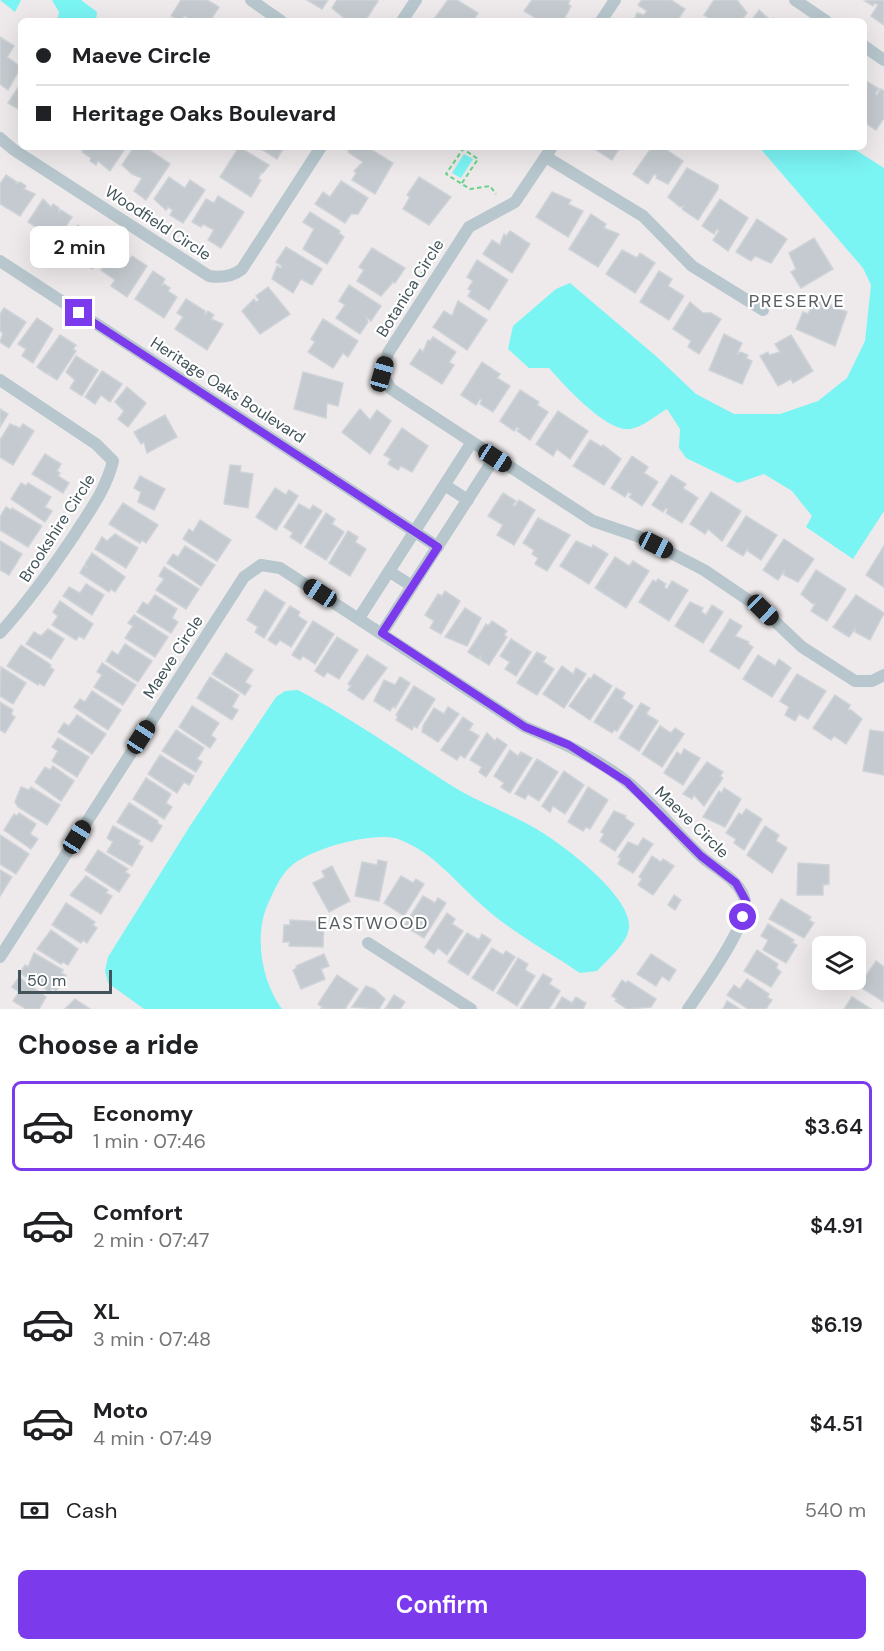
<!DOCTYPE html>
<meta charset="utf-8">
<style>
body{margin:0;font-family:"DM Sans",sans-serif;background:#f2f2f2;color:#202124;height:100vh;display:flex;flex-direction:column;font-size:22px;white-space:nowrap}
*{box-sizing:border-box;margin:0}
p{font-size:20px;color:#757577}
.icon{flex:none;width:33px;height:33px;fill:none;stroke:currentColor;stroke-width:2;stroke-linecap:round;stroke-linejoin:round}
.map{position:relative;height:1009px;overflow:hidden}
.sheet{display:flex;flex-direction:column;background:#fff;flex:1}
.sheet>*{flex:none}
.banner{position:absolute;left:18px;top:18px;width:849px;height:132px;border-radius:9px;box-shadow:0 6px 24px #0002;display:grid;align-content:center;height:132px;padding:0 18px;background:#fff}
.controls{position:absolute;left:812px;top:936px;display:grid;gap:12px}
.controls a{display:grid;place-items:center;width:54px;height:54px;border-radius:9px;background:#fff;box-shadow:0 6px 24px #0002;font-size:30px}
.scale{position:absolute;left:18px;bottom:15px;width:94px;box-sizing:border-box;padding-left:6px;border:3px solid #42545a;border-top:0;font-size:16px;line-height:21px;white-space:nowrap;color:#42545a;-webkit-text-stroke:4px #fff;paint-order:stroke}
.end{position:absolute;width:27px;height:27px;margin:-14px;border:8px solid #7c3aed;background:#fff;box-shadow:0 0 0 3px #fff}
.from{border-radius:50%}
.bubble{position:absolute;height:42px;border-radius:9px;background:#fff;box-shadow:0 6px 24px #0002;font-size:20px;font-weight:600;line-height:42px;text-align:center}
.car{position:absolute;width:18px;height:36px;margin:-18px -9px;border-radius:8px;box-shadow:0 0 4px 2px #0007;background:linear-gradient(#222 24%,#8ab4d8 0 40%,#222 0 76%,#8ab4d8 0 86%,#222 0)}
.banner b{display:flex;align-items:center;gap:21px;height:57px;font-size:22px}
.banner b+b{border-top:2px solid #e0e0e0}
.banner i{width:15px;height:15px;background:#202124}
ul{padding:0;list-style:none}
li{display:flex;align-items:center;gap:18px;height:90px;margin:0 12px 9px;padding:0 6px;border:3px solid transparent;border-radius:9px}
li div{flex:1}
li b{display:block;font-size:22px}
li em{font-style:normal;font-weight:600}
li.current{border-color:#7c3aed}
li>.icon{width:54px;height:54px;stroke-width:1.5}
h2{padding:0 18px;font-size:27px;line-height:72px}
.pay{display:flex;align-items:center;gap:15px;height:66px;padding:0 18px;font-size:22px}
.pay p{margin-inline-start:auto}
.primary-button{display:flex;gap:12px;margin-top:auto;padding:12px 18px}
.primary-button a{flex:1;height:69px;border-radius:9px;background:#7c3aed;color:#fff;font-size:24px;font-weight:600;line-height:69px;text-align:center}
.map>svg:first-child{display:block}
.water{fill:#7bf4f4}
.building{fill:#c4cacf;stroke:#ced3d8;stroke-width:1.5}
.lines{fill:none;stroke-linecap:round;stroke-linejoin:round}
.path{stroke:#68d388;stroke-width:2;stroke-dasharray:4.5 3;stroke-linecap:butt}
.street{stroke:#b7c7cd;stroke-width:12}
.route{stroke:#7c3aed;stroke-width:8}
.labels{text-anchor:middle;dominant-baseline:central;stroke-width:4.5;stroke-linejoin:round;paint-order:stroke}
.street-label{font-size:16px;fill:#42545a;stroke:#fff}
.neighbourhood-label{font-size:18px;letter-spacing:1.5px;fill:#575d61;stroke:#fff}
</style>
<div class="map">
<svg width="884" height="1009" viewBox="0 0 884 1009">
<rect width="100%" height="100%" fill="#eeeaeb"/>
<g class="water">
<path d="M0 0H21L15 12Z"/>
<path d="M52 0H81L97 12 96 21H57L59 12Z"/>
<path d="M759 147H851L884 168V511L853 559 806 527 812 516 792 491 764 474 738 483 686 458 679 448 680 429 667 409C656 415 643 427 630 429 606 432 564 385 549 368H529L508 349 513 326 556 289 570 283 657 357 696 394 734 414H780L818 401 847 378 865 341 871 285 863 268Z"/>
<path d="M464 154 473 159 461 178 452 173Z"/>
<path d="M298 690C351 718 399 752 449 784 477 802 510 813 538 830 562 844 633 897 629 928 627 944 607 960 597 971L580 973C548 951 511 932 483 906 455 882 434 852 398 839 374 831 309 849 290 867 280 876 273 893 267 906 254 938 262 982 282 1009H144L108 983 105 971 108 957 190 826 276 697 285 691Z"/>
</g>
<g class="building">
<path d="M181 0H207L219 7 210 21H193L185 16 179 21 171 16Z"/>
<path d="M307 0H328L322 9Z"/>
<path d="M337 0H376L378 1 365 21H348L332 8Z"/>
<path d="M448 0H457L478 13 473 21H436L434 19Z"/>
<path d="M532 0H570L568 4 571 6 563 21H540L524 11Z"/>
<path d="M642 0H671L685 9 677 21H634L637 13 644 15 647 11 638 5Z"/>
<path d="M714 0H737L747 13 741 21H713L704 15Z"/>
<path d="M884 0V25L871 16 878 5 875 3 873 6 865 1Z"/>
<path d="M759 10 771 21 773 18 778 21H751Z"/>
<path d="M0 37 14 46 7 57 21 67 8 90 0 84Z"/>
<path d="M866 81 879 89 875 93 877 95 881 89 884 91V118L876 130 864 122Z"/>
<path d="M21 83V108L20 110 8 103Z"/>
<path d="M85 147H126L110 171 98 161 96 165 90 161 91 158 82 152Z"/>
<path d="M134 147H145L170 164 146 200 134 191 142 178 132 174 122 165Z"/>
<path d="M239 147 269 165 263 173H259L261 174 258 178 261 180 251 197 220 177Z"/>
<path d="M258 147H284L277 159Z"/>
<path d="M351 147H367L393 163 375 194 352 180 356 173 354 171 363 162 348 152Z"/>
<path d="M591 147H620L612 160Z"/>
<path d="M652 147H662L683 161 668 184 656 178 657 176 654 174 648 184 633 174Z"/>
<path d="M687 168 718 185V189L698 220 682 209 684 206 680 207 668 197Z"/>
<path d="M6 175 17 182 16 184 20 182 26 186 24 189 35 194 20 216 0 204V184Z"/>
<path d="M169 177 185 188 190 180 205 190 183 223 170 215 173 210 168 207 166 210 154 199Z"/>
<path d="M419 177 451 197 429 225 403 209 410 197 407 195Z"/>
<path d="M341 181 368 198 358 214H351L345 223 315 204 323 192 330 197Z"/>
<path d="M552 192 571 200 568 204 583 211 568 237 536 217Z"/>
<path d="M218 196 244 212 221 248 208 240 214 230 203 224 201 227 192 222 206 199 214 203Z"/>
<path d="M43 199 51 207 53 204 59 208V212L61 210 72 217 57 240 28 222Z"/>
<path d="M720 199 748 218 728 251 713 240 719 231 717 229 714 234 702 226Z"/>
<path d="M310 212 340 231 339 233 344 237 327 264 303 249 314 229 303 222Z"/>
<path d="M591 214 606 224 604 228 619 234 598 267 569 249Z"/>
<path d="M757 219 787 239 771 263 755 256 751 261 736 252Z"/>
<path d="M78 225 91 234 89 236 94 240 98 234 110 241 92 269 62 249Z"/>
<path d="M510 231 530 244 512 273 483 254 492 240 500 245 504 234 506 236Z"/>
<path d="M814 238 833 269 801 288 791 272 796 269 789 253Z"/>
<path d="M286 247 322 269 312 285 301 279 293 293 272 279 277 266 281 268 282 266 276 262Z"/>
<path d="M372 248 405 268 395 283 393 282 381 296 357 281 364 270 359 267Z"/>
<path d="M115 249 128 255 125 260 128 262 132 256 147 266 127 297 111 286 115 280 101 270Z"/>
<path d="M622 250 637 258 640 253 655 263 635 293 606 274Z"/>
<path d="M477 260 508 280 489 310 468 296 471 291 468 289 473 281 467 277Z"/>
<path d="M153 271 165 279 161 286 164 284 170 288 168 291 177 297 164 318 135 299Z"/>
<path d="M659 271 672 279 668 286 684 296 669 320 640 302Z"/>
<path d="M349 285 381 306 371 321 366 317 368 322 360 334 336 318 345 305 339 301Z"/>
<path d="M268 287 290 314 260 334 242 311 254 299 256 302 259 300 256 296Z"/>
<path d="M815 298 847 312 835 346 796 329 803 312 808 314Z"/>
<path d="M186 299 205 311V315L208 311 214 315 211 319 223 324 207 350 175 329 183 317 177 313Z"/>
<path d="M458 301 487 320 467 350 433 327 444 311 452 316Z"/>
<path d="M690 302 703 313H711L721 319 699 354 688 347 691 341 673 329Z"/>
<path d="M4 308 26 322 9 348 0 342 3 333 0 331V314Z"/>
<path d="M37 318 53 329 33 363 22 356 26 349 18 344Z"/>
<path d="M323 319 358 341 348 357 343 353 333 368 308 352 315 342 311 339Z"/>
<path d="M724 334 742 343 737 354 741 352 748 355 746 358 752 361 742 384 709 370Z"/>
<path d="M60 335 76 345 73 349 76 351 57 380 49 375 50 373 47 374 37 367Z"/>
<path d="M791 335 813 371 793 383 791 379 778 386 760 356 768 352 769 355 780 352 775 344Z"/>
<path d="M433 337 456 352 449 362 454 365 442 384 410 364 420 349 423 352 428 340 430 341Z"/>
<path d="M76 356 98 370 82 396 70 388 75 380 66 372Z"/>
<path d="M482 362 500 374 497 378 510 386 493 412 480 404 482 400 480 399 476 405 461 395Z"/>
<path d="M102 371 122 384 110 402 101 395 95 404 85 397Z"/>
<path d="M303 372 343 383 338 406 327 403 326 418 294 409Z"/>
<path d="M127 387 146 403 128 427 118 419 124 411 115 402Z"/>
<path d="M520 390 539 402 537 405 548 412 530 440 517 431 519 429 517 427 514 431 500 421Z"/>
<path d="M0 409 8 414 0 427Z"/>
<path d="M360 409 370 420 377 410 391 421 370 454 342 432Z"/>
<path d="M558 411 588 431 570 459 557 449 553 456 536 444Z"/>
<path d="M165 415 177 437 147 453 144 442 141 444 134 432Z"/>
<path d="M10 424 20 428 23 424 34 431 13 465 0 457V440Z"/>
<path d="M402 428 428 446 412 472 401 466 398 470 388 464 391 459 384 455Z"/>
<path d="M590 440 602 447 603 445 621 459 604 485 573 466Z"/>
<path d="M45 454 61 464 57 471 60 473 58 476 69 483 63 493 32 474Z"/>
<path d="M632 456 648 467 644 473 658 482 642 506 629 497 632 494 628 492 625 497 611 488Z"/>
<path d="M230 465 241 466 240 472 253 474 248 508 224 504Z"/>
<path d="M671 475 686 484 683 488 698 498 682 523 666 513 668 509 666 508 663 512 652 505Z"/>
<path d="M140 476 165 489 154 510 138 502 141 492 134 488Z"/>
<path d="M21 483 26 486 28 483 51 497 45 507 52 511 45 522 11 499Z"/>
<path d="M275 488 286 495 289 490 298 496 276 530 256 517Z"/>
<path d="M711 492 741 511 722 541 708 529 705 534 690 524Z"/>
<path d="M503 493 516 501 513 505 515 506 519 500 535 510 514 545 497 535 503 525 488 516Z"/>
<path d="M123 503 158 525 146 543 142 540 140 543 109 524Z"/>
<path d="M299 504 310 510 313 505 322 511 301 544 290 537 293 533 284 527Z"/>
<path d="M6 507 11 510 12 508 42 526 28 547 0 530V517Z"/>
<path d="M326 513 335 519 332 524 344 532 326 560 305 547Z"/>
<path d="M746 516 777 535 761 560 748 551V548L743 556 727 546Z"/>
<path d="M538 518 570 535 547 571 535 564 538 558 532 554 534 550 523 543Z"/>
<path d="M200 520 231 540 217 561 183 539 189 529 193 532Z"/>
<path d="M348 531 358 537 355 542 366 549 350 576 329 563Z"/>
<path d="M115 534 138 548 126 568 95 549 102 537 107 541Z"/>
<path d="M784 539 814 559 798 582 784 575V571L778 580 763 570Z"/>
<path d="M0 541 22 554 9 575 0 570Z"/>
<path d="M576 541 592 548 593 545 608 554 589 584 560 566Z"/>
<path d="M185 546 215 565 201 586 167 563 173 554 178 557Z"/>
<path d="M884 546V587L866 575Z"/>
<path d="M92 553 125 577 115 592 111 589 109 592 80 573 84 566 87 567 85 564Z"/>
<path d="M615 557 629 566 633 561 649 571 626 608 595 588Z"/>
<path d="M164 567 199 589 186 609 156 590 164 579 159 576Z"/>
<path d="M816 570 846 589 827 621 811 611 816 603 813 604 801 594Z"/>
<path d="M658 579 666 584 664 587 667 589 672 581 688 590 669 621 639 602 653 580 656 582Z"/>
<path d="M86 584 104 595 92 615 63 596 69 587 80 593Z"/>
<path d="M265 590 285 603 264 638 255 632 258 627 247 620Z"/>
<path d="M445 591 460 601 441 634 430 628 434 621 425 615 438 594 442 596Z"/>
<path d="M155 595 177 609 172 618 178 622 171 633 137 612 143 602 148 605Z"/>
<path d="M856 595 884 613 870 640 855 632V629L849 637 833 627Z"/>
<path d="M60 601 93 624 84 639 79 636 76 640 52 625 58 616 53 612Z"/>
<path d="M690 602 703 608 701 612 706 615 712 605 723 612 703 643 675 626Z"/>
<path d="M290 606 300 612 298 616 307 622 291 647 280 640 276 645 268 640Z"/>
<path d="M465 608 481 618 467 646 445 637Z"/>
<path d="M134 615 168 637 155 657 125 638 133 626 128 623Z"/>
<path d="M730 619 742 626 735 636 749 642 748 644 753 647 739 669 710 651Z"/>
<path d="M313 621 334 634 315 664 303 656 300 660 292 655Z"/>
<path d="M492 621 507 631 504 635 507 637 489 665 481 660V656L479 659 468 652 486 624 488 626Z"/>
<path d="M48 629 64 639 51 659 26 644 34 632 41 636Z"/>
<path d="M337 637 358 650 339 679 327 672 324 677 315 671Z"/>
<path d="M511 639 531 652 516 676 505 669 510 662 500 656Z"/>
<path d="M125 644 152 661 138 682 106 661 112 651 118 655Z"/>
<path d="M21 645 51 665 50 667 54 670 44 686 39 683 38 685 7 666Z"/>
<path d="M537 652 546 657 543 662 554 669 537 695 517 683Z"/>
<path d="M226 653 253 670 245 682 251 686 245 695 212 674Z"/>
<path d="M367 655 387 668 363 700 348 690 351 686 348 684Z"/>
<path d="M758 655 775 666 779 659 791 668 772 697 743 679Z"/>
<path d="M102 663 136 685 123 705 94 687 102 675 97 672Z"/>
<path d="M562 666 573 674 576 668 586 674 564 708 543 694Z"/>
<path d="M1 667 26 683 13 704 0 696Z"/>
<path d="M594 674 612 686 590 720 569 706 589 678 591 679Z"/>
<path d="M797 674 826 691 808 719 799 714 795 721 785 715 789 707 780 701Z"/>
<path d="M210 677 239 695 232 707 238 710 232 720 197 698Z"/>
<path d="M400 677 410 683 395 708 393 706 390 711 374 701 384 680 395 685Z"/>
<path d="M414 686 435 699 417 728 414 726 412 730 396 720 398 716 396 715Z"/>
<path d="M616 688 625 693 622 698 633 706 617 731 614 730 612 733 594 722Z"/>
<path d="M92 691 121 710 108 730 74 707 80 699 85 702Z"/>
<path d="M835 695 850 705 848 710H851L862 719 846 744 834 736 831 740 813 728Z"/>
<path d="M0 702 13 710 11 714 15 717 5 733 0 730Z"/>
<path d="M641 703 650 708 646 714 658 721 639 751 619 738Z"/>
<path d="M192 706 219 723 211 735 216 739 210 748 179 727Z"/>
<path d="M448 707 459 714 438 742 422 732 423 726 434 708 444 714Z"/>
<path d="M77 715 106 734 92 754 58 732 64 723 69 726Z"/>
<path d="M463 717 473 724 469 730 479 736 465 758 460 755 457 760 441 750Z"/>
<path d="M660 726 671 733 675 728 684 734 662 767 642 754Z"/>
<path d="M176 730 204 748 197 759 202 762 196 772 162 751Z"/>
<path d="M870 730 884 732V775L863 771Z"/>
<path d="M487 733 495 741 497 738 507 745 486 777 479 772 482 767 470 760Z"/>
<path d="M58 738 89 757 77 777 52 761 58 751 52 747Z"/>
<path d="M684 749 700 758 683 785 664 773 677 752 681 755Z"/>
<path d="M510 750 518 756 521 752 532 758 510 793 501 787 504 783 494 776Z"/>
<path d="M160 755 194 776 189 785 184 782 177 793 148 774Z"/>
<path d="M537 759 558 772 539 801 528 794 525 799 515 794Z"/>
<path d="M707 762 723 772 720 776 723 778 704 806 694 795 692 799 683 794Z"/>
<path d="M53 766 74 781 61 801 35 782 45 767 50 770Z"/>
<path d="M564 771 584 785 565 814 553 806 550 812 542 806Z"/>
<path d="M146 778 171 794 166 803 172 807 164 819 133 799Z"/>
<path d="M21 787 29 790 31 787 60 805 47 825 18 807 15 802Z"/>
<path d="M588 787 608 800 590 829 586 827 583 831 568 822Z"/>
<path d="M724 788 741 799 725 827 703 817 719 791 722 793Z"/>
<path d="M129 803 158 821 157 823 162 826 152 842 117 822Z"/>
<path d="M746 809 762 819 744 850 734 843 736 839 726 833 739 813 742 815Z"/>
<path d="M614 811 626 816 625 818 634 824 615 851 600 841 604 834 601 832Z"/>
<path d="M19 813 36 824 30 834 38 839 31 849 4 830 14 814 17 816Z"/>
<path d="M113 826 140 841 138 844 143 847 132 866 107 852 113 842 107 838Z"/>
<path d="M765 826 779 835 776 841 787 848 772 873 747 855Z"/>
<path d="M0 835 29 854 16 874 0 864Z"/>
<path d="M643 838 653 844 633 873 618 864 621 858 618 857 628 842 638 846Z"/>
<path d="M98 850 128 869 125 872 130 875 119 892 85 870Z"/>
<path d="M652 856 661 862 663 859 674 866 653 895 638 885 642 879 639 877Z"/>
<path d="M378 860 387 862 379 901 355 896 362 862 377 865Z"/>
<path d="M798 863 829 865V884L823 885V895H797Z"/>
<path d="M332 866 350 901 329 912 313 883 325 877 322 871Z"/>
<path d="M0 870 12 877 0 896Z"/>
<path d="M86 876 108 890 106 893 112 896 101 914 70 895Z"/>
<path d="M401 876 413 883 416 879 424 884 404 916 384 903Z"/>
<path d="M674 895 681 900 675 910 668 905Z"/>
<path d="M423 896 435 903 438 898 446 903 424 938 404 926Z"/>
<path d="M781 899 811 917 809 920 814 923 804 938 769 919Z"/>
<path d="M66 903 95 922 93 925 97 928 87 943 83 940 81 943 52 925Z"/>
<path d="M447 913 455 919 452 924 463 931 447 955 438 948 434 954 425 947Z"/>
<path d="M290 920 324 922 323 947 289 946 290 942H283L284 925H290Z"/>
<path d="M768 924 794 940 792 943 797 945 786 963 763 950 768 940 761 936Z"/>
<path d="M51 930 78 949 68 965 63 962 61 964 37 949Z"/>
<path d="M467 933 479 940 482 934 491 940 468 975 448 962Z"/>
<path d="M492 948 503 955 506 951 515 957 493 991 472 978Z"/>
<path d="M757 950 778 964 776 968 781 972 771 987 744 971Z"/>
<path d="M34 953 63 970 61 973 66 975 56 991 52 988 50 992 20 973 25 965 28 967Z"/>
<path d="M324 954 329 966 321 969 325 979 301 989 293 970 297 968 296 966Z"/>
<path d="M651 954 676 970 669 981 662 976 656 986 637 974Z"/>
<path d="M518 958 528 964 525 970 535 976 517 1006 497 993Z"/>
<path d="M876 961 884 967V1002L859 986Z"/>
<path d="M543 974 552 979 549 984 560 991 549 1009H524L521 1008Z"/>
<path d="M337 975 358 989 345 1009H321L322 1007 318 1004Z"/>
<path d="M19 977 46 997 39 1009H26L13 1001 19 992 12 987Z"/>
<path d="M747 979 769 994 767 997 772 1000 766 1009H748L727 995 734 985 740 989Z"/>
<path d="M622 980 626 983 628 981 656 999 651 1007 627 1009 615 1001 617 999 612 996Z"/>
<path d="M366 986 374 989 385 999 379 1009 352 1007Z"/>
<path d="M394 995 405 1002 400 1009H385Z"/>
<path d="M562 997 572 1003 576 997 586 1003 583 1009H555Z"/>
<path d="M852 997 871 1009H844Z"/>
<path d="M75 999 90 1009H65Z"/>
<path d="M727 1001 740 1009H723Z"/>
</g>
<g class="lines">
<g class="path">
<path d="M462 183 478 159 463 149 446 174 470 189 490 186 496 194"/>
<path d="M420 276 444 239"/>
</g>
<g class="street">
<path d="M251 0 281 21"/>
<path d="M795 0 826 21"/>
<path d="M402 21 416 0"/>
<path d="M601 21 615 0"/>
<path d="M864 46 884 60"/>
<path d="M0 138 14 150 209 276C221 278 232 277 242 269L321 147"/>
<path d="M552 147 515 202 469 227 388 353 382 374 391 389 593 521 640 537 704 570 763 610 802 647 855 681H872L884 675"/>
<path d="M546 157 643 216 692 266 763 310"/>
<path d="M0 261 438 547"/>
<path d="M0 380 96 444 113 461C106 489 91 509 75 534 51 570 29 601 0 633"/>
<path d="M446 486 468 500"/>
<path d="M390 572 412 586"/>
<path d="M359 618 472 442"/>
<path d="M382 633 495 457"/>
<path d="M368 943 471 1009"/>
<path d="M0 957 244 577 261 565 280 568 525 727C561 742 595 757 626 781 654 803 675 832 701 856 715 869 741 880 745 901 750 922 701 990 688 1009"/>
</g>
</g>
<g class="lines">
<path class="route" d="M79 313 438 547 382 633 525 727 569 745 627 782 701 856 736 883 746 901 743 917"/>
</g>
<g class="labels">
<g class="street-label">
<text transform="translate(158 223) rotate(33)">Woodfield Circle</text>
<text transform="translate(410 288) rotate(-58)">Botanica Circle</text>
<text transform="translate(228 390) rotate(33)">Heritage Oaks Boulevard</text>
<text transform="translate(57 528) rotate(-57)">Brookshire Circle</text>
<text transform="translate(173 657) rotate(-57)">Maeve Circle</text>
<text transform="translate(692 822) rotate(44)">Maeve Circle</text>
</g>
<g class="neighbourhood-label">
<text x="797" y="301">PRESERVE</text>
<text x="373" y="923">EASTWOOD</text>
</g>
</g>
</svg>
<div class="controls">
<a><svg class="icon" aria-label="layers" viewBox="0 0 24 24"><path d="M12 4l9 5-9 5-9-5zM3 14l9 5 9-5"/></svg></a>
</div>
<div class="scale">50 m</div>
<i class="end from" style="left:743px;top:917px"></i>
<i class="end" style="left:79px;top:313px"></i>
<div class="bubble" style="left:30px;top:226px;width:99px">2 min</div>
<i class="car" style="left:382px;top:374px;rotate:16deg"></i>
<i class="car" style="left:495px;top:458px;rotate:123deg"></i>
<i class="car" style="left:656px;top:545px;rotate:117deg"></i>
<i class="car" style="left:320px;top:593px;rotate:303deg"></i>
<i class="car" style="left:763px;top:610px;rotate:134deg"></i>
<i class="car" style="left:141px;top:737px;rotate:33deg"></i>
<i class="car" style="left:77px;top:837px;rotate:32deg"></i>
<div class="banner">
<b><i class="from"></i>Maeve Circle</b>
<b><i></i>Heritage Oaks Boulevard</b>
</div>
</div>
<section class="sheet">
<h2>Choose a ride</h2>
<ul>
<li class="current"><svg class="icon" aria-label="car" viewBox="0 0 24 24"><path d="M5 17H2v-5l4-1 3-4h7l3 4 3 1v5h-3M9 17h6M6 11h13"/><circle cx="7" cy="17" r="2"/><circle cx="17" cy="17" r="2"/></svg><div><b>Economy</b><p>1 min · 07:46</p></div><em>$3.64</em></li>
<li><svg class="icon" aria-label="car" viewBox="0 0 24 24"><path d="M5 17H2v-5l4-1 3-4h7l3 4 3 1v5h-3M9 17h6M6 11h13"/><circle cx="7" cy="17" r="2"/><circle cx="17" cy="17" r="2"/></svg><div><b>Comfort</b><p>2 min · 07:47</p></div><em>$4.91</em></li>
<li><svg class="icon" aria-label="car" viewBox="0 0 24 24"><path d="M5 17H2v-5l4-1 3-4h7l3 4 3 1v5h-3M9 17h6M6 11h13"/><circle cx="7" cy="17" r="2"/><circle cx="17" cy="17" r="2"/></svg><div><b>XL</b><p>3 min · 07:48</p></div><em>$6.19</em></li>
<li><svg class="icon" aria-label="car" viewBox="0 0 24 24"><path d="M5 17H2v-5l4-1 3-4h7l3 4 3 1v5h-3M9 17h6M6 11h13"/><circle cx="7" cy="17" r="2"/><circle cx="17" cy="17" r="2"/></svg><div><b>Moto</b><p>4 min · 07:49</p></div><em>$4.51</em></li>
</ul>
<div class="pay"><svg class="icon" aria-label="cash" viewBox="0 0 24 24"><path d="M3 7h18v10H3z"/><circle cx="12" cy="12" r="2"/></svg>Cash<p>540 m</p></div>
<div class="primary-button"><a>Confirm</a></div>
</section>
